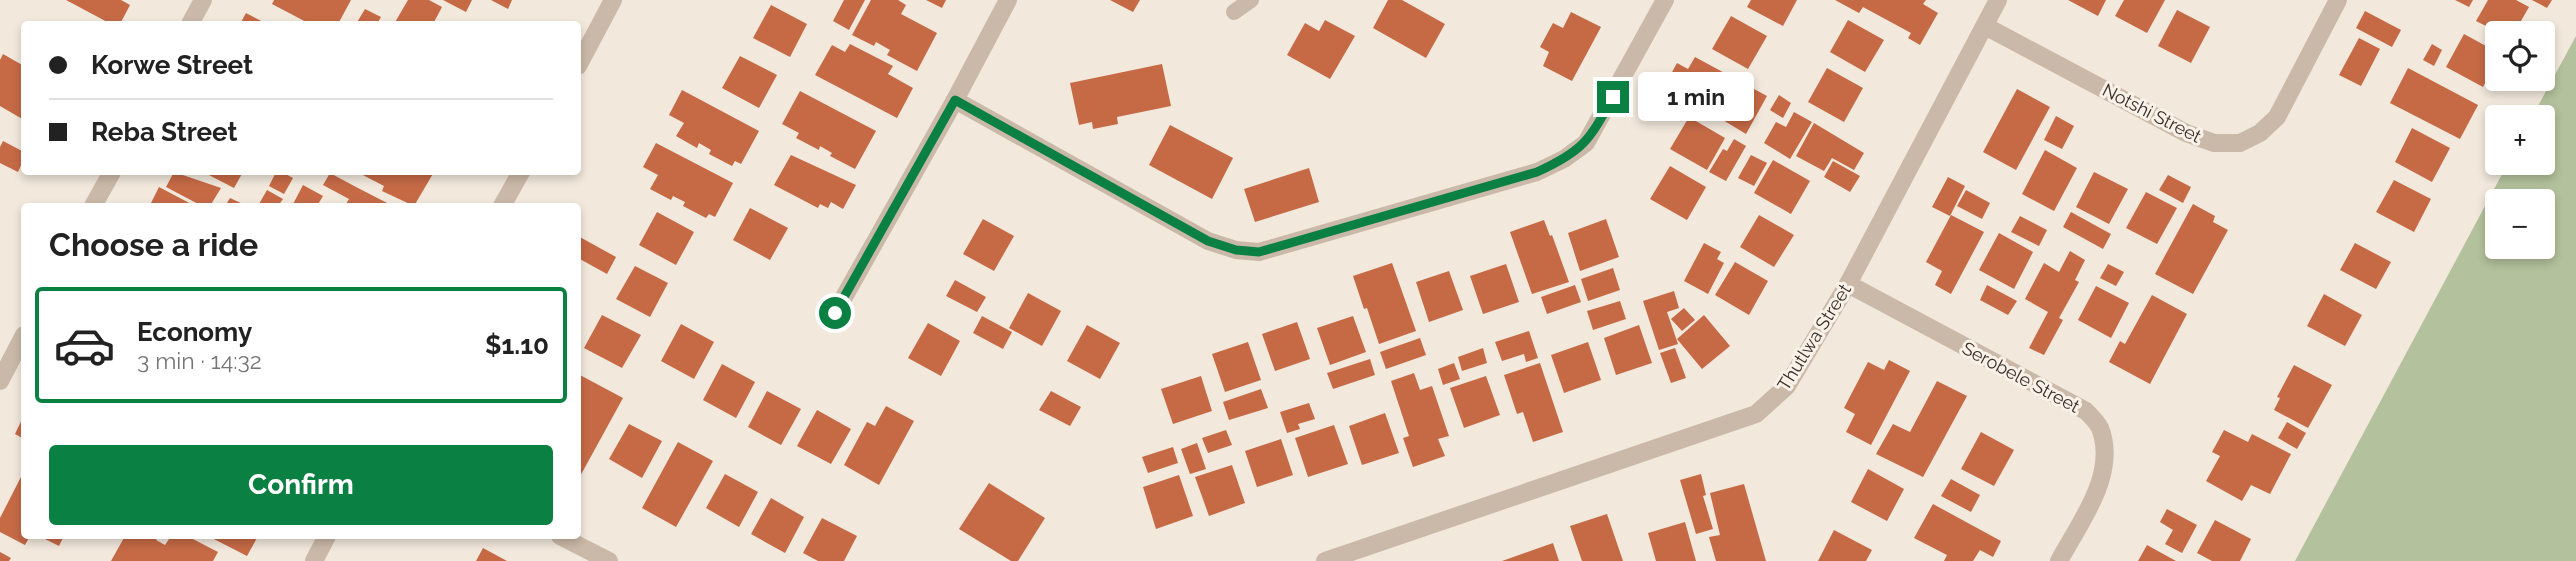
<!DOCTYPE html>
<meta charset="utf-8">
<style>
body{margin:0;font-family:Raleway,sans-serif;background:#f2f2f2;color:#222;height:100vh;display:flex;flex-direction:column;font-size:26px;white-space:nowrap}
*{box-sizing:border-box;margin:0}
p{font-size:23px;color:#767676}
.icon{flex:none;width:38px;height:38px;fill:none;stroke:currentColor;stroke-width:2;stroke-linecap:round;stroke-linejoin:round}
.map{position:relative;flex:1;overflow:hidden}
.details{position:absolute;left:21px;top:203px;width:560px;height:336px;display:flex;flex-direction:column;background:#fff;border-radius:7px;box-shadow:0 4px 10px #0003}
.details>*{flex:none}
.hud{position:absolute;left:21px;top:21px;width:560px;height:154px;border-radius:7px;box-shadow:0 4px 10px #0003;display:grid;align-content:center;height:154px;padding:0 28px;background:#fff}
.buttons{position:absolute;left:2485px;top:21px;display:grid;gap:14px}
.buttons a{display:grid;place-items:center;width:70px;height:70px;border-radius:7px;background:#fff;box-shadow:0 4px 10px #0003;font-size:35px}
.end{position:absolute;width:32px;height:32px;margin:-16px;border:9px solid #0b8043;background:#fff;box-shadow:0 0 0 4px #fff}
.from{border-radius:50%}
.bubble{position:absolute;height:49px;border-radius:7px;background:#fff;box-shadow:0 4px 10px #0003;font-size:23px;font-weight:700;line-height:49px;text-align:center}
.hud b{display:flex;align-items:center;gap:24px;height:66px;font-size:26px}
.hud b+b{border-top:2px solid #e0e0e0}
.hud i{width:18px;height:18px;background:#222}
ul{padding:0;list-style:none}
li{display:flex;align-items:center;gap:21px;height:116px;margin:0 14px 10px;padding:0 14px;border:4px solid #e0e0e0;border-radius:7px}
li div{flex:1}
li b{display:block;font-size:26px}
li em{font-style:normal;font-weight:700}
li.selected{border-color:#0b8043}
li>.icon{width:63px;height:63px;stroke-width:1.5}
h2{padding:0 28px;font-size:32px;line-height:84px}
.primary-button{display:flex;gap:14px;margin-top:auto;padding:14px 28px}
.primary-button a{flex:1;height:80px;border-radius:7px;background:#0b8043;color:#fff;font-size:28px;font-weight:700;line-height:80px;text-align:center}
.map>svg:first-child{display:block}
.green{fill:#b3c19c;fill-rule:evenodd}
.building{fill:#c66a46}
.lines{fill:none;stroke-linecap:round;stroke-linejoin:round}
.lane{stroke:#cab9a8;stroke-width:16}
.street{stroke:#cab9a8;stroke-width:18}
.route{stroke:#0b8043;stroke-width:9}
.labels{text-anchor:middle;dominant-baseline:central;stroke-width:6;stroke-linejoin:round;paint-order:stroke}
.street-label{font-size:18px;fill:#372d28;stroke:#f9f2e8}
</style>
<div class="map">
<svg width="2576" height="561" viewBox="0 0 2576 561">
<rect width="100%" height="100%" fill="#f2e8dc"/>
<path class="green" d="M2576 36V561H2295L2508 163H2543V117H2532ZM2497 201H2543V247H2497Z"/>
<g class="building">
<path d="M66 0H121L130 5 120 24H111Z"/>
<path d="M274 0H351L338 24H310L272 4Z"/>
<path d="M408 0H429L442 7 433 24H394Z"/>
<path d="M443 0H472L466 12Z"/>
<path d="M491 0H512L508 9Z"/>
<path d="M844 0H865L849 30 833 21Z"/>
<path d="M871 0H898L906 5 901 14 937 33 917 71 887 55 890 50 876 42 874 46 852 35Z"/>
<path d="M926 0H946L942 8Z"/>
<path d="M1110 0H1140L1133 12Z"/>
<path d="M1388 0H1402L1445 24 1426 58 1373 28Z"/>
<path d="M1751 0H1797L1783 26 1747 7Z"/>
<path d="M1835 0H1926L1923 4 1938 13 1920 45 1908 38 1911 33 1863 7 1859 13Z"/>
<path d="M2068 0H2106L2098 16Z"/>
<path d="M2124 0H2165L2147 33 2115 16Z"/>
<path d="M2455 0H2473L2469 7Z"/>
<path d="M2488 0H2516L2529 7 2514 33H2500L2476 21Z"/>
<path d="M2532 0H2552L2547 8Z"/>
<path d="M771 5 807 24 790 57 753 38Z"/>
<path d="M365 9 381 17 377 24H356Z"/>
<path d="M2177 10 2210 27 2191 63 2158 46Z"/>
<path d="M2365 11 2401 30 2392 47 2356 28Z"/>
<path d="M1571 12 1601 27 1572 81 1543 66 1549 52 1540 47 1553 23 1563 28Z"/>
<path d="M246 13 267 24H240Z"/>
<path d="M1731 16 1767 36 1748 69 1712 49Z"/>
<path d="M1325 20 1355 36 1330 79 1287 55 1305 23 1319 31Z"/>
<path d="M1848 20 1884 40 1865 72 1830 52Z"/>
<path d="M2464 34 2497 52V61L2483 87 2446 67Z"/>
<path d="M2359 38 2380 49 2361 86 2339 75Z"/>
<path d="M850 44 893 66 888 74 913 88 897 118 815 75 832 45 845 52Z"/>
<path d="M2432 44 2442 50 2434 66 2423 60Z"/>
<path d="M3 54 24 66V120L0 106V60Z"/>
<path d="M740 56 777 75 759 108 722 88Z"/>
<path d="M1695 57 1767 96 1746 134 1665 85 1677 63 1688 69Z"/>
<path d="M1162 64 1171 106 1117 117 1118 124 1093 129 1092 122 1079 125 1070 83Z"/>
<path d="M1827 68 1863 88 1844 122 1808 102Z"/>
<path d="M2408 68 2478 105 2460 139 2390 103Z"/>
<path d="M2017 89 2050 107 2016 170 1983 152Z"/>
<path d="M682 90 759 131 741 164 735 161 732 166 709 154 711 150 699 143 697 148 676 136 684 123 669 115Z"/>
<path d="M800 91 876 131 855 169 830 156 832 153 820 146 819 150 796 138 799 133 782 124Z"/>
<path d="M1779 95 1791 103 1783 118 1770 110Z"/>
<path d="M1794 112 1812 122 1790 159 1764 143 1776 122 1786 127Z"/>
<path d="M2056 116 2074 126 2062 149 2044 140Z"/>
<path d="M1689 117 1725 138 1707 170 1670 149Z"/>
<path d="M1814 123 1864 153 1854 170 1832 158 1824 171 1796 156Z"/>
<path d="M1170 125 1233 158 1212 199 1149 165Z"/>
<path d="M2412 128 2450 148 2432 182 2395 162Z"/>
<path d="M1734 139 1746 146 1726 181 1709 172 1723 149 1727 151Z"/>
<path d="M3 141 24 152V159L18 172 0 163V147Z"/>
<path d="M656 143 733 183 715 217 709 214 706 218 683 206 685 202 673 196 671 200 650 189 658 175 643 167Z"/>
<path d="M2045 150 2077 168 2054 211 2022 194Z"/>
<path d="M791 155 856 185 843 209 831 202 828 208 820 204 818 208 774 185Z"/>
<path d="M1751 155 1767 163 1754 186 1738 178Z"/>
<path d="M1773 160 1810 181 1791 214 1754 193Z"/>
<path d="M1833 161 1860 176 1850 192 1824 177Z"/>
<path d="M1670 166 1706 187 1687 220 1650 199Z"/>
<path d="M1309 168 1319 202 1255 222 1244 189Z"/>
<path d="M174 172 221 188 210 206H202L166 187Z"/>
<path d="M203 172H243L234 188Z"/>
<path d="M276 172H282L293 178 284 194 269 186Z"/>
<path d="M357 172H434L414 206 382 191 384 186Z"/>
<path d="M2094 172 2128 189 2109 224 2076 207Z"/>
<path d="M330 173 356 187 393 206H350L346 204 349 199 323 185Z"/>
<path d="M2168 175 2191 187 2183 203 2159 190Z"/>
<path d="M1948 177 1965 186 1950 216 1932 207Z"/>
<path d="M2394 180 2431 199 2414 232 2376 212Z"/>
<path d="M303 185 323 196 317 206H292Z"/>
<path d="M159 187 195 206 150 205Z"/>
<path d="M267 190 283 199 278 206H263L259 204Z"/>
<path d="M1966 190 1990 203 1982 219 1957 206Z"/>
<path d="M2146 192 2177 208 2157 244 2126 228Z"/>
<path d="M230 198 247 206H225Z"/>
<path d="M2193 204 2215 216 2213 222 2228 230 2193 294 2155 274Z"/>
<path d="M750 208 788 228 770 260 733 240Z"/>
<path d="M657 212 694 232 676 265 639 245Z"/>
<path d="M2071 212 2111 234 2103 249 2063 227Z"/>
<path d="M1759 215 1794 235 1774 267 1740 247Z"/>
<path d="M1951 215 1984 232 1951 294 1935 285 1942 271 1926 262Z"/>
<path d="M2020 216 2047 230 2039 246 2011 232Z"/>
<path d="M983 219 1014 236 994 271 963 254Z"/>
<path d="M1606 219 1619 257 1580 271 1568 233Z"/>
<path d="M1544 220 1550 236 1552 235 1569 282 1532 294 1510 232Z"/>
<path d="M1999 233 2033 252 2014 289 1979 270Z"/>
<path d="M578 236 616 257 607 274 578 258Z"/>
<path d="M1704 243 1721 252 1717 259 1724 263 1708 294 1684 281Z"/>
<path d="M2355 243 2391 262 2376 289 2340 270Z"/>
<path d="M2070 251 2085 260 2075 280 2079 282 2059 318 2063 320 2044 355 2029 348 2048 312 2025 299 2044 263 2059 272Z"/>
<path d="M1735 262 1768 281 1749 315 1715 295Z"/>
<path d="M1392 263 1416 331 1379 344 1367 308 1364 309 1353 276Z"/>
<path d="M1506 264 1519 302 1483 314 1470 276Z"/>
<path d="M2108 264 2124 272 2116 286 2100 278Z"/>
<path d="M635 266 668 283 650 317 616 299Z"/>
<path d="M1613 268 1620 290 1588 301 1581 279Z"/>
<path d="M1449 271 1463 310 1429 322 1416 282Z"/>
<path d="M955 280 986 297 977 312 946 296Z"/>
<path d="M1575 285 1581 302 1547 314 1541 297Z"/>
<path d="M1987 285 2017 301 2008 315 1980 300Z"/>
<path d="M2096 286 2129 303 2111 338 2078 320Z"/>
<path d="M1674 291 1679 308 1667 312 1678 344 1659 350 1643 301Z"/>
<path d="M1028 293 1061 311 1042 346 1009 328Z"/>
<path d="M2324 294 2362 315 2345 346 2307 326Z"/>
<path d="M2152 295 2187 314 2150 384 2109 362 2120 341 2125 344Z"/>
<path d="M1620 301 1626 319 1593 330 1587 311Z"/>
<path d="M1684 308 1695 320 1682 331 1671 319Z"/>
<path d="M602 315 641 335 622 368 584 348Z"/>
<path d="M1704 315 1730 346 1702 369 1677 339Z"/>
<path d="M982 316 1012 332 1003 349 973 333Z"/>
<path d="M1353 316 1366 352 1330 365 1317 328Z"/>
<path d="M1297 322 1310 359 1275 371 1262 334Z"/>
<path d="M928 323 960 341 941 376 908 358Z"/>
<path d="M681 324 714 342 694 379 661 361Z"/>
<path d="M1087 325 1120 343 1100 379 1067 361Z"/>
<path d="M1639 325 1652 363 1616 375 1604 338Z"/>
<path d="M1529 331 1538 358 1526 362 1524 354 1502 361 1495 342Z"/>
<path d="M1420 338 1426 355 1386 369 1380 352Z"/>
<path d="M1248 342 1261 380 1225 392 1212 354Z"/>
<path d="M1588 342 1601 380 1564 393 1551 355Z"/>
<path d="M1483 348 1487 363 1462 371 1458 357Z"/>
<path d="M1675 348 1686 378 1671 383 1660 353Z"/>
<path d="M1370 359 1375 375 1333 389 1327 373Z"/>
<path d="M1889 360 1910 371 1871 445 1846 432 1855 414 1844 408 1868 362 1884 370Z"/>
<path d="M1454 363 1460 379 1443 385 1438 369Z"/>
<path d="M1540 363 1563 432 1533 442 1523 412 1517 414 1504 375Z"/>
<path d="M722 364 755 382 736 418 703 400Z"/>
<path d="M2294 365 2332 385 2308 428 2274 410 2280 398 2277 397Z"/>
<path d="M1414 373 1420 390 1432 386 1449 436 1438 439 1445 456 1413 467 1403 438 1409 436 1391 381Z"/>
<path d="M578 374 623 398 578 480Z"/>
<path d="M1201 376 1212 411 1173 424 1161 389Z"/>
<path d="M1486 376 1500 415 1464 428 1450 388Z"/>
<path d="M1937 381 1967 396 1923 477 1876 454 1893 424 1910 432Z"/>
<path d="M1261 389 1268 408 1229 420 1223 402Z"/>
<path d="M767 391 801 409 781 445 748 427Z"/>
<path d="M1051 391 1081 407 1070 426 1039 410Z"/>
<path d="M1309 403 1315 419 1298 424 1300 429 1287 433 1280 412Z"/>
<path d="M886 406 914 421 879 485 844 465 867 422 875 426Z"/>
<path d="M817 410 851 429 831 464 797 446Z"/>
<path d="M1385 413 1399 453 1362 465 1349 426Z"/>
<path d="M24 415V439L15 434Z"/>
<path d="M2287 422 2306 433 2297 449 2278 438Z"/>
<path d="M629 424 662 441 642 478 609 459Z"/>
<path d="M1334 425 1348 464 1308 477 1295 438Z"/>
<path d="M1226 430 1232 445 1208 453 1202 438Z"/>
<path d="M2224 430 2248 442 2252 434 2291 454 2270 494 2251 485 2242 501 2206 481 2220 456 2212 452Z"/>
<path d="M1981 432 2014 450 1994 486 1961 469Z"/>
<path d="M1281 439 1293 475 1257 487 1245 451Z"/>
<path d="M678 442 713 461 676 527 642 508Z"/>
<path d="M1197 443 1206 469 1190 474 1181 449Z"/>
<path d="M1173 447 1178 463 1148 473 1142 457Z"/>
<path d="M1232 465 1245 503 1209 516 1195 477Z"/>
<path d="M1868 469 1904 489 1887 521 1851 502Z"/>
<path d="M24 471V536H30L25 545 0 532V518Z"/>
<path d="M725 474 758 492 739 527 706 508Z"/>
<path d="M1701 474 1706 495 1703 496 1713 529 1696 534 1680 480Z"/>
<path d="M1179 475 1193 516 1156 529 1143 487Z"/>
<path d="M1951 479 1980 495 1971 512 1941 496Z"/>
<path d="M989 483 1045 518 1018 561H1011L959 529Z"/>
<path d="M1744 484 1766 561H1716L1709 537 1720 535 1710 493Z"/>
<path d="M771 498 804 517 785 553 751 534Z"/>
<path d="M1933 504 2001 541 1993 557 1980 550 1973 561H1944L1947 555 1914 538Z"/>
<path d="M2167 509 2197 525 2182 553 2165 544 2173 530 2160 522Z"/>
<path d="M1607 514 1623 561H1582L1570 526Z"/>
<path d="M822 518 857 536 844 561H818L803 553Z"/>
<path d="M2215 520 2251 539 2240 561H2212L2197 553Z"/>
<path d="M1685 522 1696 561H1656L1648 533Z"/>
<path d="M1834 530 1872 550 1866 561H1818Z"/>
<path d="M39 536H64L59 546Z"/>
<path d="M125 536H159L156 540 165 545 171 536H187L218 552 213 561H111Z"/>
<path d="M208 536H258L247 556Z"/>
<path d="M1553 543 1559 561H1502Z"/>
<path d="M2147 545 2176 561H2138Z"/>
<path d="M483 548 507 561H476Z"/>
<path d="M0 552 11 558 9 561H0Z"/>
</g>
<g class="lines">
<path class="lane" d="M1234 12 1251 0"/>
<g class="street">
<path d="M190 24 203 0"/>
<path d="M1985 26 2186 133 2214 143H2240L2260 133 2277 117 2338 0"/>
<path d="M578 66 613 0"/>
<path d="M955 100 1208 241 1236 250 1259 252 1537 172 1564 159 1586 143 1665 0"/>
<path d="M93 206 112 172"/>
<path d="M502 206 521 172"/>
<path d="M1848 284 2086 411C2091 416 2097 422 2100 428 2118 474 2080 522 2059 561"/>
<path d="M835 313 955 100 1008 0"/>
<path d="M0 381 24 335"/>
<path d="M560 536 609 561"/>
<path d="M314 561 327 536"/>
<path d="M1325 561 1756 414 1787 386 1848 284 1998 0"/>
</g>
</g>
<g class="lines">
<path class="route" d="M835 313 955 100 1208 241 1236 250 1259 252 1537 172C1583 151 1589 141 1613 97"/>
</g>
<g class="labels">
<g class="street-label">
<text transform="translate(2152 113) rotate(27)">Notshi Street</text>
<text transform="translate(1814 337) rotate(-58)">Thutlwa Street</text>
<text transform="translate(2021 377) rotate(28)">Serobele Street</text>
</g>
</g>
</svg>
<div class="buttons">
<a><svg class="icon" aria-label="locate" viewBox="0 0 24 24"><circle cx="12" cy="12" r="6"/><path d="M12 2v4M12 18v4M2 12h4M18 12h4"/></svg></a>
<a>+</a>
<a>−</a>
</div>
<i class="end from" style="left:835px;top:313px"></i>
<i class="end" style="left:1613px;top:97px"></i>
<div class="bubble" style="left:1638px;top:72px;width:116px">1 min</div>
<div class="hud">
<b><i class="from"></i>Korwe Street</b>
<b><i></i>Reba Street</b>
</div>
<section class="details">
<h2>Choose a ride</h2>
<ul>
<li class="selected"><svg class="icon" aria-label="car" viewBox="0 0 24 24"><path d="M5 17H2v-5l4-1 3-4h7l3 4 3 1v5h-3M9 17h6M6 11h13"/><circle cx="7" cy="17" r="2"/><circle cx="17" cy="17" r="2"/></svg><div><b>Economy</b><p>3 min · 14:32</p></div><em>$1.10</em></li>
</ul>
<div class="primary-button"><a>Confirm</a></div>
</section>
</div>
